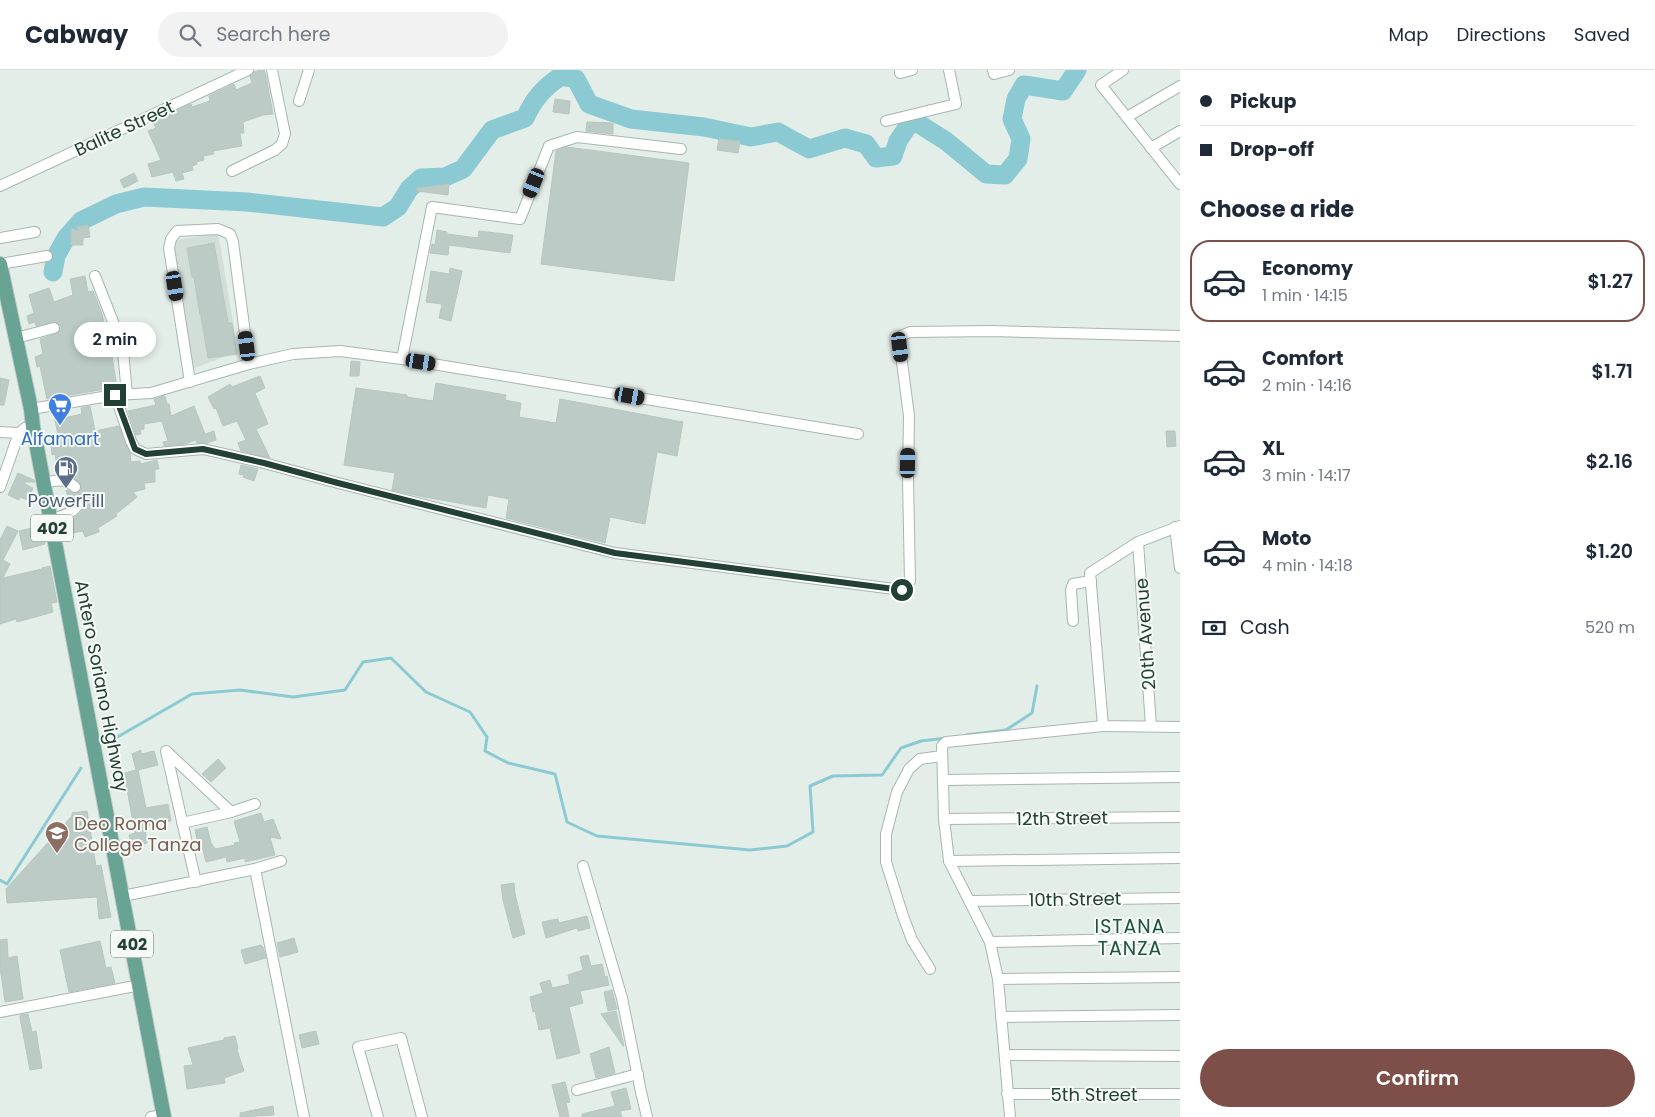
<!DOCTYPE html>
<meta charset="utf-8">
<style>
body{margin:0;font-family:Poppins,sans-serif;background:#f2f2f3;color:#1f2937;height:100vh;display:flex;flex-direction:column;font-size:19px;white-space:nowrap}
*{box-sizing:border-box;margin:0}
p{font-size:16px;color:#747a83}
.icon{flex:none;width:28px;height:28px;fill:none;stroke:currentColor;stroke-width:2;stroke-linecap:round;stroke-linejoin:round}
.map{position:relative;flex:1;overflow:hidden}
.panel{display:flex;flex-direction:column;background:#fff;width:475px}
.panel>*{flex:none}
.banner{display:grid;align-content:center;height:110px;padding:0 20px;background:#fff}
.end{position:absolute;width:22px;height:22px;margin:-11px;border:6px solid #234037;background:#fff;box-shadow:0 0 0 2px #fff}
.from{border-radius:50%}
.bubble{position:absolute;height:35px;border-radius:18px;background:#fff;box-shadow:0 2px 8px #0003;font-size:16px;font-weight:600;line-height:35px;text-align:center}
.car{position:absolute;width:15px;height:30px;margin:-15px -8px;border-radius:6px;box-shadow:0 0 4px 1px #0007;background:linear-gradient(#222 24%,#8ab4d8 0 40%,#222 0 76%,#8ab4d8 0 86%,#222 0)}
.banner b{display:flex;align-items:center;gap:18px;height:48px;font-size:19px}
.banner b+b{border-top:1px solid #e0e1e3}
.banner i{width:12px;height:12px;background:#1f2937}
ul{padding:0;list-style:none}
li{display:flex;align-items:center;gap:15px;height:82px;margin:0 10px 8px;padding:0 10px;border:2px solid transparent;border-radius:20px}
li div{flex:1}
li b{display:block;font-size:19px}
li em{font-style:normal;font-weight:600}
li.selected{border-color:#7e4f48}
li>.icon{width:45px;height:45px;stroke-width:1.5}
h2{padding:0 20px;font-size:22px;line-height:60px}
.pay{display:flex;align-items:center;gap:12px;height:55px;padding:0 20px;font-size:19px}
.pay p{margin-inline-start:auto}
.cta{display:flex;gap:10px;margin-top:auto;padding:10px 20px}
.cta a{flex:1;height:58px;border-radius:30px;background:#7e4f48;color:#fff;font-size:20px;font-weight:600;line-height:58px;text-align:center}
header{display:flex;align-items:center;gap:30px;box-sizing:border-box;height:70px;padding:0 25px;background:#fff;border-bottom:1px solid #e0e1e3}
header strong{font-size:24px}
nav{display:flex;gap:28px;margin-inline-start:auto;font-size:18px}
.search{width:350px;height:45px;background:#f2f2f3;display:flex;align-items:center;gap:12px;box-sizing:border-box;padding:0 18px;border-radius:28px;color:#747a83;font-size:19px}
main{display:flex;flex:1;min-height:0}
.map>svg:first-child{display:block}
.built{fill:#d2ded8}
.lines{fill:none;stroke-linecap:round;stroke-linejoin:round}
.stream{stroke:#8ccad3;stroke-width:3}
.river{stroke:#8ccad3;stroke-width:19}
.building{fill:#bccbc5;stroke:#b6c7c0}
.minor-tunnel{stroke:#bdcbc5;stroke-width:10;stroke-dasharray:10 5;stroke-linecap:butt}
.minor-casing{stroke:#a6b6b0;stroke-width:12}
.major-casing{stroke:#c1cac7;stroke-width:16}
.minor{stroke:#fff;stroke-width:10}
.major{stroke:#68a393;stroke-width:14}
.route{stroke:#234037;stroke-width:6}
.labels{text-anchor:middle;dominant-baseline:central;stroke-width:4;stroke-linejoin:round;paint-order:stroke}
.shield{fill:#f5faf7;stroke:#627871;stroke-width:1}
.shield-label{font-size:16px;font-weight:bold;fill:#234037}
.street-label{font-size:18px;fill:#234037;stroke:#f5faf7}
.shop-label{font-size:18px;fill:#366cbe;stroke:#f5faf7}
.service-label{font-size:18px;fill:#4e5e75;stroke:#f5faf7}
.education-label{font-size:18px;fill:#785e54;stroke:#f5faf7;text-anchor:start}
.neighbourhood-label{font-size:19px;letter-spacing:1px;fill:#1e5244;stroke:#f5faf7}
</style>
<header>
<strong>Cabway</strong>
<div class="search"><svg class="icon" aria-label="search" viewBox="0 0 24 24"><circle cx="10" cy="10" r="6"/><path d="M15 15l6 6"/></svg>Search here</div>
<nav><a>Map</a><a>Directions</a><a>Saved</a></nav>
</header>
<main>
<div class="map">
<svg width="1180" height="1047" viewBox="0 0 1180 1047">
<rect width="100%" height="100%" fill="#e4eee9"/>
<path class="built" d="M218 163 238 282 189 300 170 171Z"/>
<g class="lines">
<g class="stream">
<path d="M966 665 1006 660 1032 643 1037 616"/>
<path d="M114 669 192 624 240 620 293 627 345 620 363 592 391 588 426 622 470 642 487 667 485 681 508 693 555 704 567 752 597 766 750 780 787 776 813 762 810 716 833 706 882 705 901 678 921 671 947 668"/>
<path d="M0 810 7 814 81 698"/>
</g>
<path class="river" d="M53 202 56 186 66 168 81 151 116 134 144 127 247 132 383 147 398 137 409 119 421 108 445 107 463 99 492 60 525 48C534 29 543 18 561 6L576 9 589 34 631 49 704 57 751 67 778 62 809 79 845 68 866 74 876 88 893 86 898 71 910 53 919 54 946 71 986 104 1005 105 1018 89 1021 69 1012 49 1016 29 1024 15 1063 21 1077 0"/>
</g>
<g class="building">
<path d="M261 0H264L266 6 273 44 263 45 243 52 244 63H240L242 76 213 81 214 84 203 86 204 90 196 92 197 94 192 96 193 100 182 103 184 109 176 111 173 102 152 107 148 94 161 90 148 61 156 58 153 52 191 34 192 37 210 31 209 26 234 14 236 20 252 13 250 6 254 2Z"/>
<path d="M555 29 570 31 569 44 553 42Z"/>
<path d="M587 52 613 53V64L586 61Z"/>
<path d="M719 69 740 71 738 83 717 80Z"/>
<path d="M567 77 689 93 674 211 541 194 556 81Z"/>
<path d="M134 103 138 111 124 118 120 110Z"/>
<path d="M449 114 448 125 417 121V118Z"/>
<path d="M88 155 90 167 83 168V175H71V158L78 161 77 157Z"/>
<path d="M437 160 447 162V164L478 168 479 161 513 165 510 183 449 175 448 185 430 183 432 174 435 175Z"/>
<path d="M214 173 228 253H232L237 284 208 288 201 245H200L194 207H192L187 178Z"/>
<path d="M450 198 462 201 451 251 439 248 442 234 426 232 431 201 449 204Z"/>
<path d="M85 206 88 222 93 221 101 241 110 274 117 317 47 329 40 296 37 297 35 287 43 284 40 269 58 263 61 257 55 251 36 256 35 252 29 254 27 246 34 243 29 225 49 218 54 232 73 225 70 209Z"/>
<path d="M351 291 360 292 359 306H350Z"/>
<path d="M260 306 265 318 255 323 268 354 256 359 270 388 241 381 238 373 246 370 237 351 223 356 216 338 214 339 208 327 230 314 232 317Z"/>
<path d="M0 308 9 310 4 335H0Z"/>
<path d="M436 313 506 325 505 330 521 333 519 347 556 353 560 329 683 352 677 386 657 382 645 454 610 447 605 473 506 448 509 429 488 425 486 438 419 426 392 420 395 403 344 395 356 318 407 325V327L433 331Z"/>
<path d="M165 326 167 334H169L171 346 194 336 205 364 214 361 216 370 207 373H197L196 370 185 374 164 376 163 372 168 371 162 351 144 354V359L140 360 141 364 136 365 128 341 156 335 154 329Z"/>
<path d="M90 336 95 361 119 356 130 383 131 392 140 391V394L157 390 159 399H155V412L144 413 145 419 133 422 137 427 116 444 117 446 98 458 99 462 85 467 83 461 67 464 65 452 74 451V448L81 442 85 436 83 430 79 428 75 429 70 434 66 420 77 423 81 421V415L70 406 69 400 58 402 55 384 52 385 50 366 58 365 55 350 82 344 81 338Z"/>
<path d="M1166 361H1175L1176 376 1167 377Z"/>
<path d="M241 395 258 399 254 411 243 407 244 405 239 404Z"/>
<path d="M18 403 34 410 35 412H25V414L33 418 28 430 20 427 19 430 8 425Z"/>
<path d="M7 456 18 461 3 490 10 494 3 508 42 499V498L50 496 57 532 51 533 53 542 17 552 16 549 0 554V470Z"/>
<path d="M41 456 45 474 23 480 19 461Z"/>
<path d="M141 680V684L154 681 158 695 138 700 146 738 168 734 171 751 149 755V757L145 758 147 773 132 777 129 765 135 763 124 703 136 700 132 684Z"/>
<path d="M218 689 226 698 211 712 202 704Z"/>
<path d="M87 741 96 796 101 795 111 847 99 849 97 827 7 833 6 819 72 746V743Z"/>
<path d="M261 743 264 752 273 749 281 769 270 767 275 785 245 792V788L227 792 226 787 206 792 200 768 197 769 195 760 207 757 211 773 215 779 235 775 234 773 240 772 234 751Z"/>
<path d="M514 813 515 824 525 864 513 868 503 830 501 815Z"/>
<path d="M587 846 590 858 578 861 577 858 546 868 542 852 558 849 559 853Z"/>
<path d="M294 868 298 882 280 887 277 873Z"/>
<path d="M7 869 8 888 17 886 23 929 5 932 0 897V870Z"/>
<path d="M100 871 106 898 111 897 115 913 69 922 60 880Z"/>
<path d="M261 875 263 877 266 888 245 894 241 880Z"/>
<path d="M588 885 591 896 602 894 605 907 607 906 609 915 580 921 583 933 569 937 580 983 557 989 550 958 539 960 535 941 533 942 530 927 543 923 540 913 550 910 552 918 570 914 568 905 583 900 580 887Z"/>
<path d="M612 920 617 939 608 941 604 922Z"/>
<path d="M616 941 624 976H623L601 944Z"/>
<path d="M28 944 32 962 36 961 42 998 30 1000 20 948V945Z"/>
<path d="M316 961 319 974 302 978 299 965Z"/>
<path d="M235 966 238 979 237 980 244 1001 224 1008 225 1013 187 1019 184 996 193 995 188 978 224 970V968Z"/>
<path d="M609 977 615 1003 596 1008 590 984Z"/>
<path d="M565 1012 570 1032 566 1033 569 1047H560L552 1015Z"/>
<path d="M626 1018 631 1039 620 1041 622 1047H582V1044L615 1036 611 1022Z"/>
<path d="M273 1036 274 1045 240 1047V1043Z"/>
</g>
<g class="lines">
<path class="minor-tunnel" d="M75 417 78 435"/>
<g class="minor-casing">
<g id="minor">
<path d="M900 0V3L912 0"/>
<path d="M993 0 994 4 1009 0"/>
<path d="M1123 0 1101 15 1180 114"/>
<path d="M299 31 309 0"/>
<path d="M1127 47 1180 16"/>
<path d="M886 51 956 34 949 0"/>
<path d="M1151 78 1180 61"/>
<path d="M232 101 275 80 282 74 285 64 272 0"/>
<path d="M0 116 248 0"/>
<path d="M0 168 35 162"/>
<path d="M0 194 47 186"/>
<path d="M95 206 119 267 123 281 127 324"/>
<path d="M16 268 54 258"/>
<path d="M402 289 432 137 520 149 549 76 577 67 681 79"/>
<path d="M190 312 169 178 171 169 177 161 218 159 230 164 233 172 249 294"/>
<path d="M115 325 131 371 135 379 146 384 203 379 264 393 338 413 615 483 902 520 906 517 910 511 908 408 909 346 900 277 901 266 910 262 992 261 1180 266"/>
<path d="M31 339 115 325 151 323 249 294 293 284 340 281 402 289 858 364"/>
<path d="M0 362 19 363"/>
<path d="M44 413C55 410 65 408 75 417"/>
<path d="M0 417 19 363 25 358 33 357"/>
<path d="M51 449C61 446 72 444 78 435"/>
<path d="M1180 456 1138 472 1090 503 1103 656 1180 657"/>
<path d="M1175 457 1180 498"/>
<path d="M1138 472 1151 656"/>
<path d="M1073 551 1071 520 1073 514 1091 511"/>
<path d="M944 710 1180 707"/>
<path d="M944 749 1180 747"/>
<path d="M182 753 231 742 255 734"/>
<path d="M949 791 1180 788"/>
<path d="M583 796 622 928 641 1022 647 1047"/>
<path d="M255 799 304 1047"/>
<path d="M196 812 166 681 231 742"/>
<path d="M123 826 255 799 281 791"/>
<path d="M970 831 1180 828"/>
<path d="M990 872 1180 868"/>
<path d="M930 899 912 870 903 846 886 792V764L897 722 909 699 920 689 942 686"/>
<path d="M998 909 1180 907"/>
<path d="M0 942 140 915"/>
<path d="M1001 947 1180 945"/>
<path d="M1005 985 1180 986"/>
<path d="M577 1020 638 1004"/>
<path d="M1007 1024H1180"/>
<path d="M151 1047 164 1045"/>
<path d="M378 1047 358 977 401 968 422 1047"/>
<path d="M1010 1047 998 909 990 872 949 791 944 749 942 676 946 672 1103 656"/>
</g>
</g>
<g class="major-casing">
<path id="major" d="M0 194 31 339 33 357 164 1047"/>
</g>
<use href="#minor" class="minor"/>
<use href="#major" class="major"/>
</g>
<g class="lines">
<path class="route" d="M115 325 135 379 146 384 203 379 264 393 338 413 615 483 902 520"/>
</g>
<defs>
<g id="supermarket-pin" transform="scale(1.25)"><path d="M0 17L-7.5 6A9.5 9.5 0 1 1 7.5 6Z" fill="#3f7fe0" stroke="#f5faf7"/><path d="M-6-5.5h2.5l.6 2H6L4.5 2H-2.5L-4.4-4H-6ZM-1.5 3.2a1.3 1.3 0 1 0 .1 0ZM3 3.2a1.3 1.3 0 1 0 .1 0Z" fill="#fff"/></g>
<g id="fuel-pin" transform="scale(1.25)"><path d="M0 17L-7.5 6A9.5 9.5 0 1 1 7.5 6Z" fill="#5c6f8a" stroke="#f5faf7"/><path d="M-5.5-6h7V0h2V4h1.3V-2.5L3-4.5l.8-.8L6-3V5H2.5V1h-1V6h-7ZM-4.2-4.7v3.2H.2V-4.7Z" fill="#fff"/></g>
<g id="university-pin" transform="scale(1.25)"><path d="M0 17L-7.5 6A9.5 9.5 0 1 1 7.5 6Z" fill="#8d6e63" stroke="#f5faf7"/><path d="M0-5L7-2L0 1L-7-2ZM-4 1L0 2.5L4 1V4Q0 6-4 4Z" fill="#fff"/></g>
</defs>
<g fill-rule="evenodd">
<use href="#supermarket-pin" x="60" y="335"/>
<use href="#fuel-pin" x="66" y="398"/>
<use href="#university-pin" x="57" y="763"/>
</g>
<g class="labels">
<g class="shield">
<rect x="31" y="444.5" width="42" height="27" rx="4"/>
<rect x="111" y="860.5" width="42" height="27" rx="4"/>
</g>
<g class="shield-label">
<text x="52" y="458">402</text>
<text x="132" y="874">402</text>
</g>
<g class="street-label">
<text transform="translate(124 58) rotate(-25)">Balite Street</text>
<text transform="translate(1145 564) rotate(-94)">20th Avenue</text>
<text transform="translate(102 616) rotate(79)">Antero Soriano Highway</text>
<text transform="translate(1062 748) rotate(-1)">12th Street</text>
<text transform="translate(1075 829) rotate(-1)">10th Street</text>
<text x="1094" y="1024">5th Street</text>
</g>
<g class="shop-label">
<text x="60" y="368">Alfamart</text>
</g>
<g class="service-label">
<text x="66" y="430">PowerFill</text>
</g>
<g class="education-label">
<text x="74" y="753">Deo Roma<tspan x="74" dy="21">College Tanza</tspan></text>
</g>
<g class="neighbourhood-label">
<text x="1130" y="856">ISTANA<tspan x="1130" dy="22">TANZA</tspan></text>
</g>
</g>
</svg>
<i class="end from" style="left:902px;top:520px"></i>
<i class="end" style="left:115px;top:325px"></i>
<div class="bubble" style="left:74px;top:252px;width:82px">2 min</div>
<i class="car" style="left:534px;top:113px;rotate:202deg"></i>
<i class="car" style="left:175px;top:216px;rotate:171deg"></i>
<i class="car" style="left:247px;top:276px;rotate:353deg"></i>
<i class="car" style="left:900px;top:277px;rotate:173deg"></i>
<i class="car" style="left:421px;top:292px;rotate:99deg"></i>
<i class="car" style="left:630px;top:326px;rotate:100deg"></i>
<i class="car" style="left:908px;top:393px;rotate:1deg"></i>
</div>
<section class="panel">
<div class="banner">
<b><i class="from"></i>Pickup</b>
<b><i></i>Drop-off</b>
</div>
<h2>Choose a ride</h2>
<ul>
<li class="selected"><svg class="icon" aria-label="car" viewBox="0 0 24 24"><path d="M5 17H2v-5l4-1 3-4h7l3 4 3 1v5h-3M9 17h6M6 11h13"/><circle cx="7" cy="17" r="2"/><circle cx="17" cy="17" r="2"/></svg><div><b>Economy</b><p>1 min · 14:15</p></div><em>$1.27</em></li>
<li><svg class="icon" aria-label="car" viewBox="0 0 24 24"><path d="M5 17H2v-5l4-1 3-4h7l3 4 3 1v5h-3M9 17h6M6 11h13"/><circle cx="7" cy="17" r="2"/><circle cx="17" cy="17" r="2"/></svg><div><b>Comfort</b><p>2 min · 14:16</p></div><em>$1.71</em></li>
<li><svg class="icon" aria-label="car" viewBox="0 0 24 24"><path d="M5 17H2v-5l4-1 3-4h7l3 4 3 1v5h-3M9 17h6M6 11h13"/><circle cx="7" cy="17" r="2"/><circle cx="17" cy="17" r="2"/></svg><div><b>XL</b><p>3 min · 14:17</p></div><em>$2.16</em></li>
<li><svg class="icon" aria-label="car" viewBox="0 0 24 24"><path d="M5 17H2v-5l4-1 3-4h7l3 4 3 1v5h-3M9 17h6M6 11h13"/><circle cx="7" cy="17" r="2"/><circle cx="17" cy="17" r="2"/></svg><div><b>Moto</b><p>4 min · 14:18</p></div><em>$1.20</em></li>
</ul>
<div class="pay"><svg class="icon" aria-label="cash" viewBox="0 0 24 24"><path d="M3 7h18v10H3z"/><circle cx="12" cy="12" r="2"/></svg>Cash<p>520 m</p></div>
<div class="cta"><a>Confirm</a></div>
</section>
</main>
